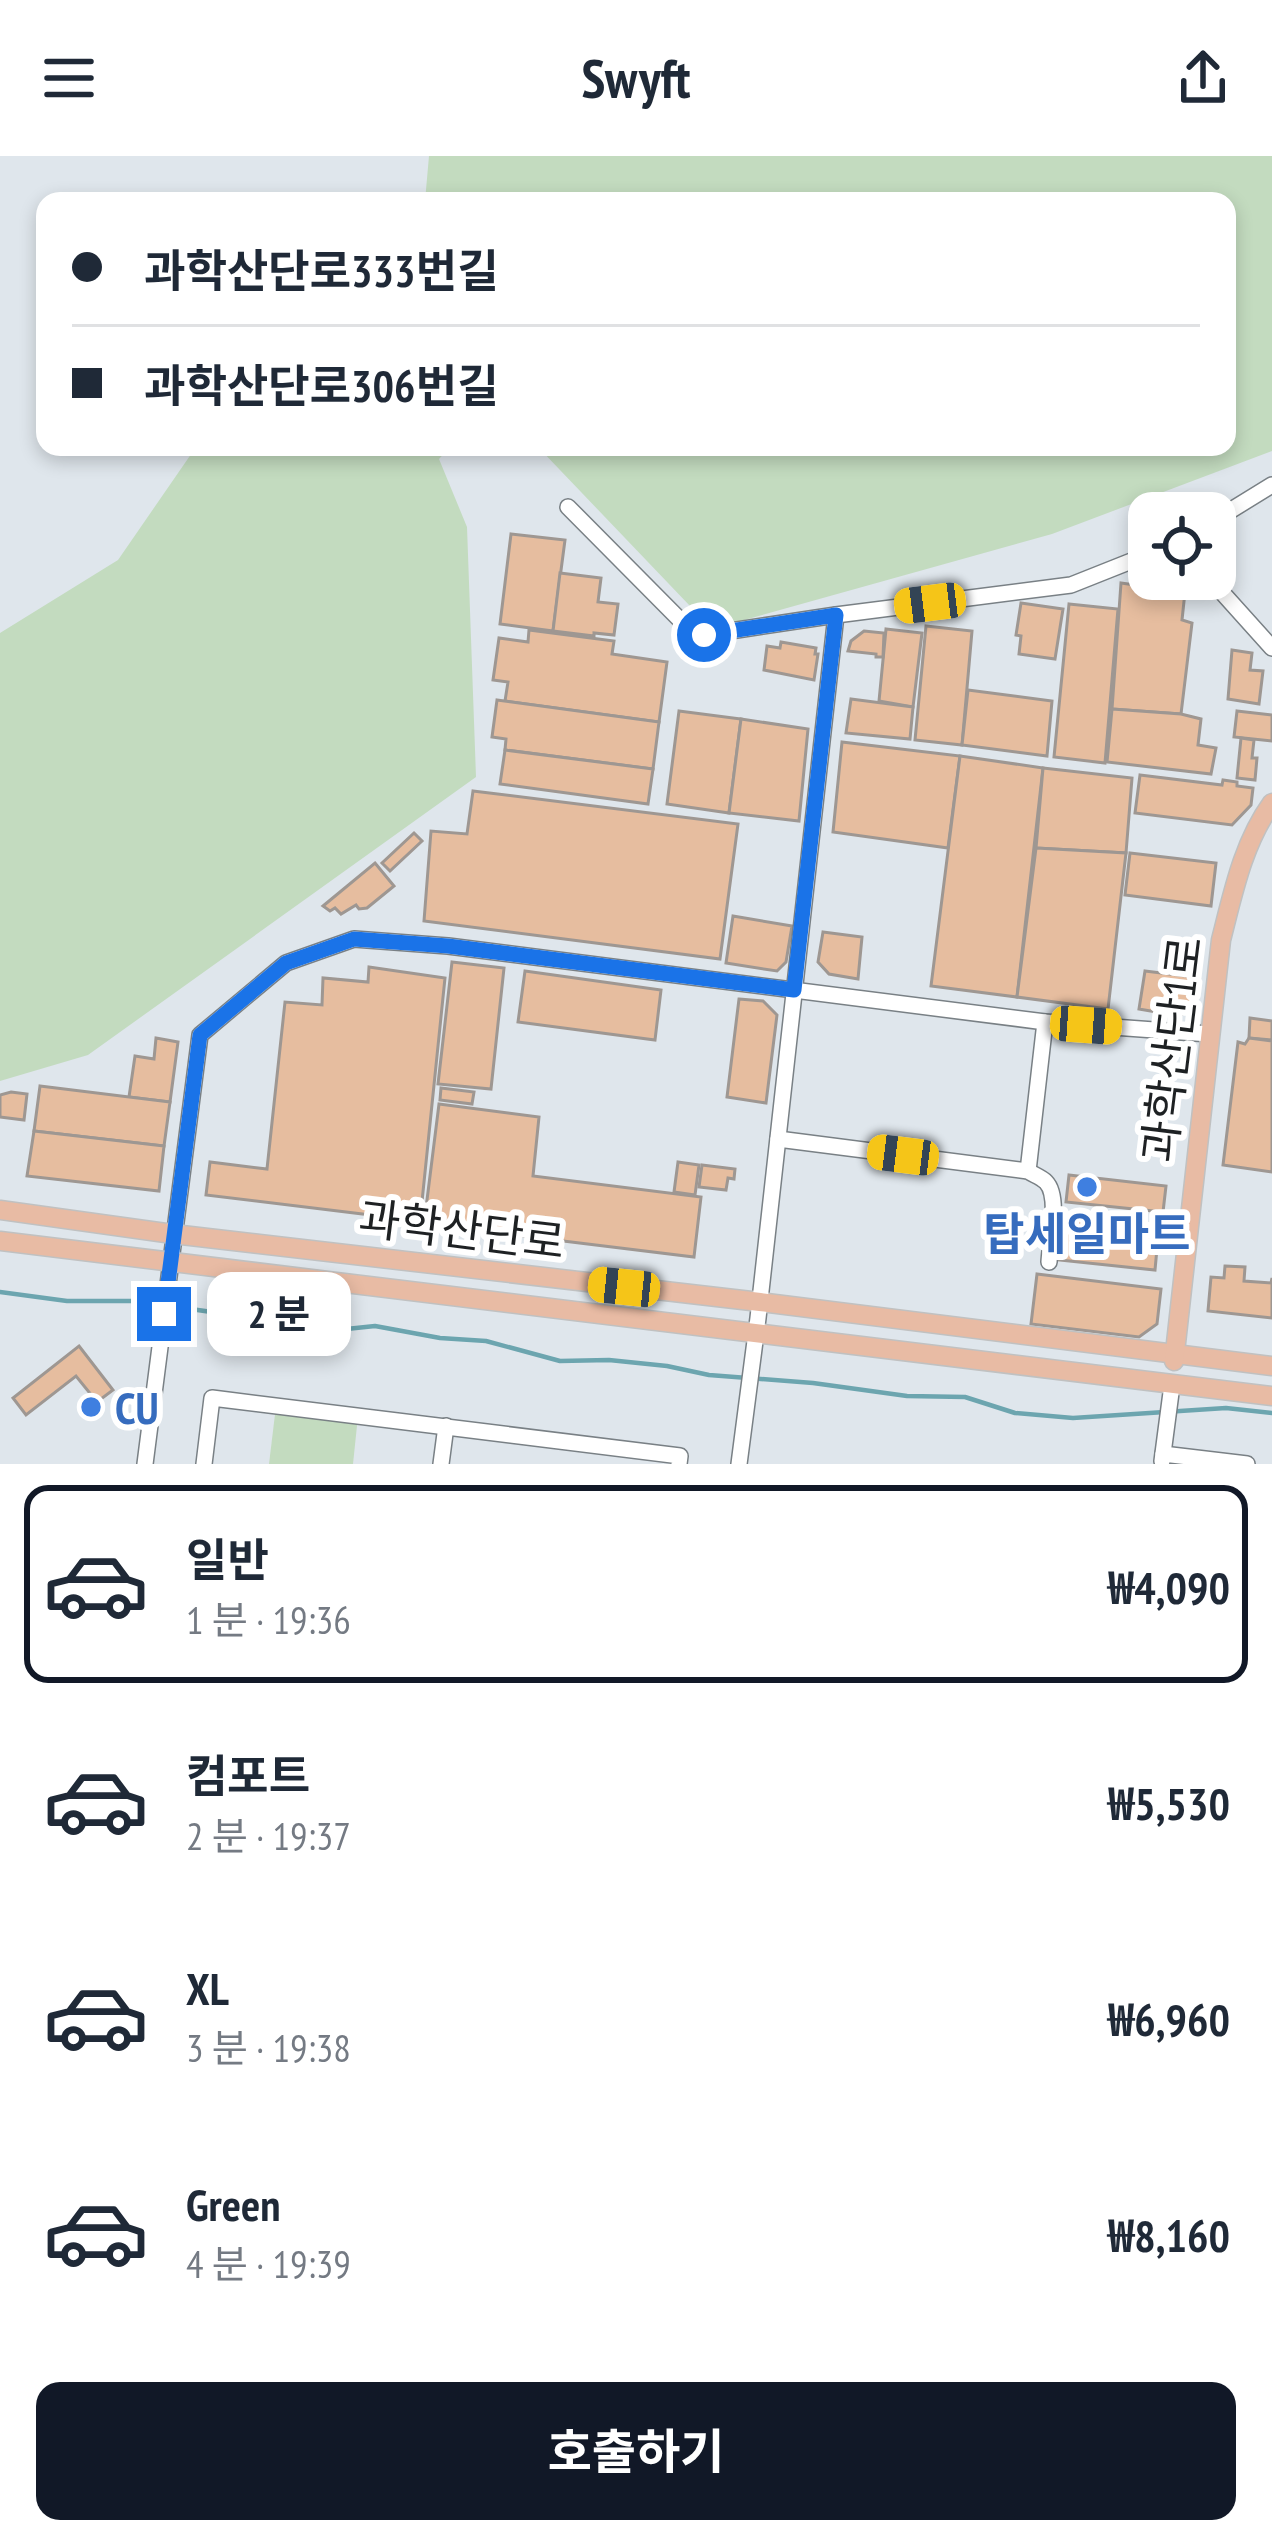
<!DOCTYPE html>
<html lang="ko">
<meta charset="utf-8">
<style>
body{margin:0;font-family:"PT Sans Narrow","Noto Sans KR",sans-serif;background:#f6f6f7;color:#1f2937;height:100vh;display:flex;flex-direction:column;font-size:45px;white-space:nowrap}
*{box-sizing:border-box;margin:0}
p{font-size:39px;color:#747a83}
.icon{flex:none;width:66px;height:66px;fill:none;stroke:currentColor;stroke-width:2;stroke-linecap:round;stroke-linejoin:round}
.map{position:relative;height:1308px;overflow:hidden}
.side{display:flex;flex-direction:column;background:#fff;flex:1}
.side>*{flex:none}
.guide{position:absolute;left:36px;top:36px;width:1200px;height:264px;border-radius:24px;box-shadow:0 6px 18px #0003;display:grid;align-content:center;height:264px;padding:0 36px;background:#fff}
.tools{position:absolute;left:1128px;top:336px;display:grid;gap:24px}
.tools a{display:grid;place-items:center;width:108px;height:108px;border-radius:24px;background:#fff;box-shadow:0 6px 18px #0003;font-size:60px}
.end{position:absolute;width:54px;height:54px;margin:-27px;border:15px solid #1a73e8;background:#fff;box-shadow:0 0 0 6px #fff}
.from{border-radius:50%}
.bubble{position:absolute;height:84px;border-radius:24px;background:#fff;box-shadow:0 6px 18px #0003;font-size:39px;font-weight:700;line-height:84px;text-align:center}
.car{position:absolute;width:36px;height:72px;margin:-36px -18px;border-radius:15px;box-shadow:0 0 9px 3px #0007;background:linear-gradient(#f5c518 24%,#345 0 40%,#f5c518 0 76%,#345 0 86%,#f5c518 0)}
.guide b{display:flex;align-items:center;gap:42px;height:114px;font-size:45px}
.guide b+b{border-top:3px solid #e0e1e3}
.guide i{width:30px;height:30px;background:#1f2937}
ul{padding:21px 0 0;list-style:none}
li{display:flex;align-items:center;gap:36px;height:198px;margin:0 24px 18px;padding:0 12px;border:6px solid transparent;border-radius:24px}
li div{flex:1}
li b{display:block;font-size:45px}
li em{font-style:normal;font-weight:700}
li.active{border-color:#111827}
li>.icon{width:108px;height:108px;stroke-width:1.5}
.action{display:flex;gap:24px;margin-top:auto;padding:24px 36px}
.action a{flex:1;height:138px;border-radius:24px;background:#111827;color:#fff;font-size:48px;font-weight:700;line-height:138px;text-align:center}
header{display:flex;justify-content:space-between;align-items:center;height:156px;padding:0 36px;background:#fff;font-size:54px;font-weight:700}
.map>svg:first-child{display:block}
.green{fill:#c3dbbf}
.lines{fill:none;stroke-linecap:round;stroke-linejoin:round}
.stream{stroke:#6ca5af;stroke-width:4.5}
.building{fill:#e6bd9f;stroke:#9e9792;stroke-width:3}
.minor-casing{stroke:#798085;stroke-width:18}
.major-casing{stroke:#c0c1c1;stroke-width:21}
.minor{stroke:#fff;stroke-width:15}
.major{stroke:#e8bba4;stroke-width:18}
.route{stroke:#1a73e8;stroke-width:15}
.shop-dot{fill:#3f7fe0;stroke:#fff;stroke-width:4.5}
.labels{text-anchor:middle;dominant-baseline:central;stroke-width:12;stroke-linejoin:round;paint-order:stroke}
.street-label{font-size:45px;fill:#1e2123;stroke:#fff}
.shop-label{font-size:45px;font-weight:bold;fill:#366cbe;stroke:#fff}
</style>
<header><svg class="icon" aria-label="menu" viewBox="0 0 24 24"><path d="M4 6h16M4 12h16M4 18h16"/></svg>Swyft<svg class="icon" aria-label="share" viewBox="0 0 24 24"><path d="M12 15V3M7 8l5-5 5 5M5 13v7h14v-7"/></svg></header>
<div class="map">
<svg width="1272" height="1308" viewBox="0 0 1272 1308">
<rect width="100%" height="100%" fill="#dfe6ec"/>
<g class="green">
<path d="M429 0H1272V295L1052 378 712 473 538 291H1227V45H425Z"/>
<path d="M196 291H450L439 303 467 371 476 621 88 899 0 925V477L118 404Z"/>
<path d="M276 1250 358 1260 353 1308H269Z"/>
</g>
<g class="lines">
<path class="stream" d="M0 1136 67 1145H135L337 1174 375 1170 440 1182 486 1185 560 1205 609 1204 667 1210 709 1219 813 1227 907 1240 965 1241 1015 1257 1073 1262 1226 1252 1272 1257"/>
</g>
<g class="building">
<path d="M511 378 565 384 553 475 500 468Z"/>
<path d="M560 417 601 422 598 446 618 448 614 479 594 477V480L553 475Z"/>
<path d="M1121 427 1185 436 1182 464 1192 467 1181 558 1112 553Z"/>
<path d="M1021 447 1063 453 1055 503 1019 498 1021 480 1016 479Z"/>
<path d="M1069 448 1118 453 1105 607 1054 601Z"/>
<path d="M926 470 972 475 962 589 915 584Z"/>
<path d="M886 473 922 477 913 551 879 545Z"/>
<path d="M529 474 614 485 612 498 667 506 659 566 505 545 508 526 493 524 499 482 528 486Z"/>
<path d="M864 475 884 477 883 501H876V498L848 495 851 485Z"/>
<path d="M781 486 816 492 815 498H818L814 524 764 514 767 490 780 492Z"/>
<path d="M1232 494 1252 497 1250 514 1263 515 1259 548 1228 543Z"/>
<path d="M968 534 1052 545 1047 600 962 589Z"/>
<path d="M851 543 913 551 910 583 846 577Z"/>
<path d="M497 544 659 566 653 613 505 594 506 583 492 581Z"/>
<path d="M1112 553 1181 558 1201 563 1198 589 1216 592 1211 618 1107 606Z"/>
<path d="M679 555 741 563 729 657 667 648Z"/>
<path d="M1237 555 1272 559V585L1234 581Z"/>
<path d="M741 563 808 573 799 665 729 657Z"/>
<path d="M1241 582 1254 584 1252 602H1257L1255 624 1237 622Z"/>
<path d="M842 586 960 600 948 692 833 676Z"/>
<path d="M505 594 653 613 648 648 500 628Z"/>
<path d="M960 600 1043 612 1017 841 931 830Z"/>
<path d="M1043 612 1132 622 1126 697 1036 692Z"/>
<path d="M1140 619 1222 629 1223 624 1237 626V630L1253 632 1251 649 1232 669 1135 657Z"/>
<path d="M473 635 738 668 720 803 424 765 431 675 467 678Z"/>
<path d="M414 677 422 685 390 715 382 707Z"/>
<path d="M1036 692 1126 697 1108 853 1017 841Z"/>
<path d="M1130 697 1216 707 1211 750 1125 739Z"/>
<path d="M375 707 394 730 367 752 359 753 356 749 341 758 335 752 330 755 323 750Z"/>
<path d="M733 760 792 770 786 806 777 815 726 807Z"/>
<path d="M823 776 862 781 858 823 829 818 818 806Z"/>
<path d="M452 806 504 812 491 933 438 928Z"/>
<path d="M369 811 445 822 420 1065 206 1039 210 1006 267 1013 285 846 322 849 323 822 368 826Z"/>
<path d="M525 815 661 834 655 884 518 866Z"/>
<path d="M1145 815 1194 821 1191 853 1179 860 1139 853Z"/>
<path d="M739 843 763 845 777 859 766 947 727 941Z"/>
<path d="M1250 862 1272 865V884L1249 882Z"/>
<path d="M156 882 178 886 170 946 129 941 135 900 154 903Z"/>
<path d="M1249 882 1272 885V1016L1223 1009 1238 886 1245 888Z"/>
<path d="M40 930 170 946 164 990 34 975Z"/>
<path d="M441 932 474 936 472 948 440 944Z"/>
<path d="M11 936 27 938 24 964 0 961V939Z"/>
<path d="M439 948 539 961 533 1020 701 1041 694 1101 424 1068Z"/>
<path d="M34 975 164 990 159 1035 27 1020Z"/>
<path d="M678 1006 699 1009 695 1039 674 1036Z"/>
<path d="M702 1009 735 1013 734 1023 728 1022 726 1034 699 1031Z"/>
<path d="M1069 1019 1166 1030 1163 1056 1066 1046Z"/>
<path d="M1063 1061 1159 1071 1155 1114 1059 1104Z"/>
<path d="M1225 1110 1245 1111 1244 1125 1271 1127 1272 1122V1162L1208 1155 1211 1121 1224 1122Z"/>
<path d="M1037 1118 1161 1133 1157 1168 1139 1181 1031 1168Z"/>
<path d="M79 1190 113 1234 97 1246 76 1220 26 1259 13 1242Z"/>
</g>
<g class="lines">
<g class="minor-casing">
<g id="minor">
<path d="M568 351 690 474 704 479 836 459 1071 429 1149 398"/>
<path d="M1215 364 1272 329"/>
<path d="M1210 423 1272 492"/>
<path d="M778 983 1028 1015C1034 1019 1041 1021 1046 1026 1060 1040 1050 1087 1049 1106"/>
<path d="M1028 1015 1045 866"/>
<path d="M1163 1298 1247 1308"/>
<path d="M1162 1305 1172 1229"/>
<path d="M145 1308 200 879 286 807 354 783 448 790 1045 866 1209 878"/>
<path d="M204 1308 212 1242 680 1300 679 1308"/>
<path d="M441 1308 446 1270"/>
<path d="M739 1308 758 1162 836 459"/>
</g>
</g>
<g class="major-casing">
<g id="major">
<path d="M0 1054 173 1078 760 1146 1272 1210"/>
<path d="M0 1085 1272 1240"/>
<path d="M1174 1205 1221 784C1233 737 1243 687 1272 647"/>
</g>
</g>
<use href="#minor" class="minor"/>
<use href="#major" class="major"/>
</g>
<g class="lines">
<path class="route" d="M164 1158 200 879 286 807 354 783 448 790 794 834 836 459 704 479"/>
</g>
<g class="shop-dot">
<circle cx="1087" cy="1031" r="12"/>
<circle cx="91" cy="1251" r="12"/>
</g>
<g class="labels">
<g class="street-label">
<text transform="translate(1171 893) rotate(-83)">과학산단1로</text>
<text transform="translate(462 1073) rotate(7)">과학산단로</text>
</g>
<g class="shop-label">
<text x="1087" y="1077">탑세일마트</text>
<text x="115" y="1251" text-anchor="start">CU</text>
</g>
</g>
</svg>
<div class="tools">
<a><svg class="icon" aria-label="locate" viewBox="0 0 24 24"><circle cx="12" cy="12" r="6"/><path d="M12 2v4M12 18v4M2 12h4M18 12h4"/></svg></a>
</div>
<i class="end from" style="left:704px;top:479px"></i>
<i class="end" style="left:164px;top:1158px"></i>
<div class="bubble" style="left:207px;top:1116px;width:144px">2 분</div>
<i class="car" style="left:930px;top:447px;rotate:263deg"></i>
<i class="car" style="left:1086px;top:869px;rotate:94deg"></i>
<i class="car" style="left:903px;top:999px;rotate:277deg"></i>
<i class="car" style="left:624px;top:1131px;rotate:276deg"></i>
<div class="guide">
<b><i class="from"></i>과학산단로333번길</b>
<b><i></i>과학산단로306번길</b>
</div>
</div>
<section class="side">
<ul>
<li class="active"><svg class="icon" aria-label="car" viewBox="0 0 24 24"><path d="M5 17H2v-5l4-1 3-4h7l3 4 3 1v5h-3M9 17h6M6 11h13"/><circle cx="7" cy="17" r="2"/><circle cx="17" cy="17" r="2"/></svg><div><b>일반</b><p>1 분 · 19:36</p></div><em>₩4,090</em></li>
<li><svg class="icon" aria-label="car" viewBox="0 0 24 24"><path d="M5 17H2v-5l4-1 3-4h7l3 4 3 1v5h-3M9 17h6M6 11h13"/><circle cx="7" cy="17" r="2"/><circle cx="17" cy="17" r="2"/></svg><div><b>컴포트</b><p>2 분 · 19:37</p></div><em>₩5,530</em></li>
<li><svg class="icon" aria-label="car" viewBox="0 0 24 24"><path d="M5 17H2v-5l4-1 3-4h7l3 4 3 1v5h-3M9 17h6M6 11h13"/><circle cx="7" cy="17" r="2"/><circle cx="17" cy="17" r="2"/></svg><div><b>XL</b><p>3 분 · 19:38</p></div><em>₩6,960</em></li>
<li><svg class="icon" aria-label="car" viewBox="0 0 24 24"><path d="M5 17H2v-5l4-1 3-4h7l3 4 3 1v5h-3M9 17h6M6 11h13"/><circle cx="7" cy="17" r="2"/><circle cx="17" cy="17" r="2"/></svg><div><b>Green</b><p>4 분 · 19:39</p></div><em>₩8,160</em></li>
</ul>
<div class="action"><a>호출하기</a></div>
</section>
